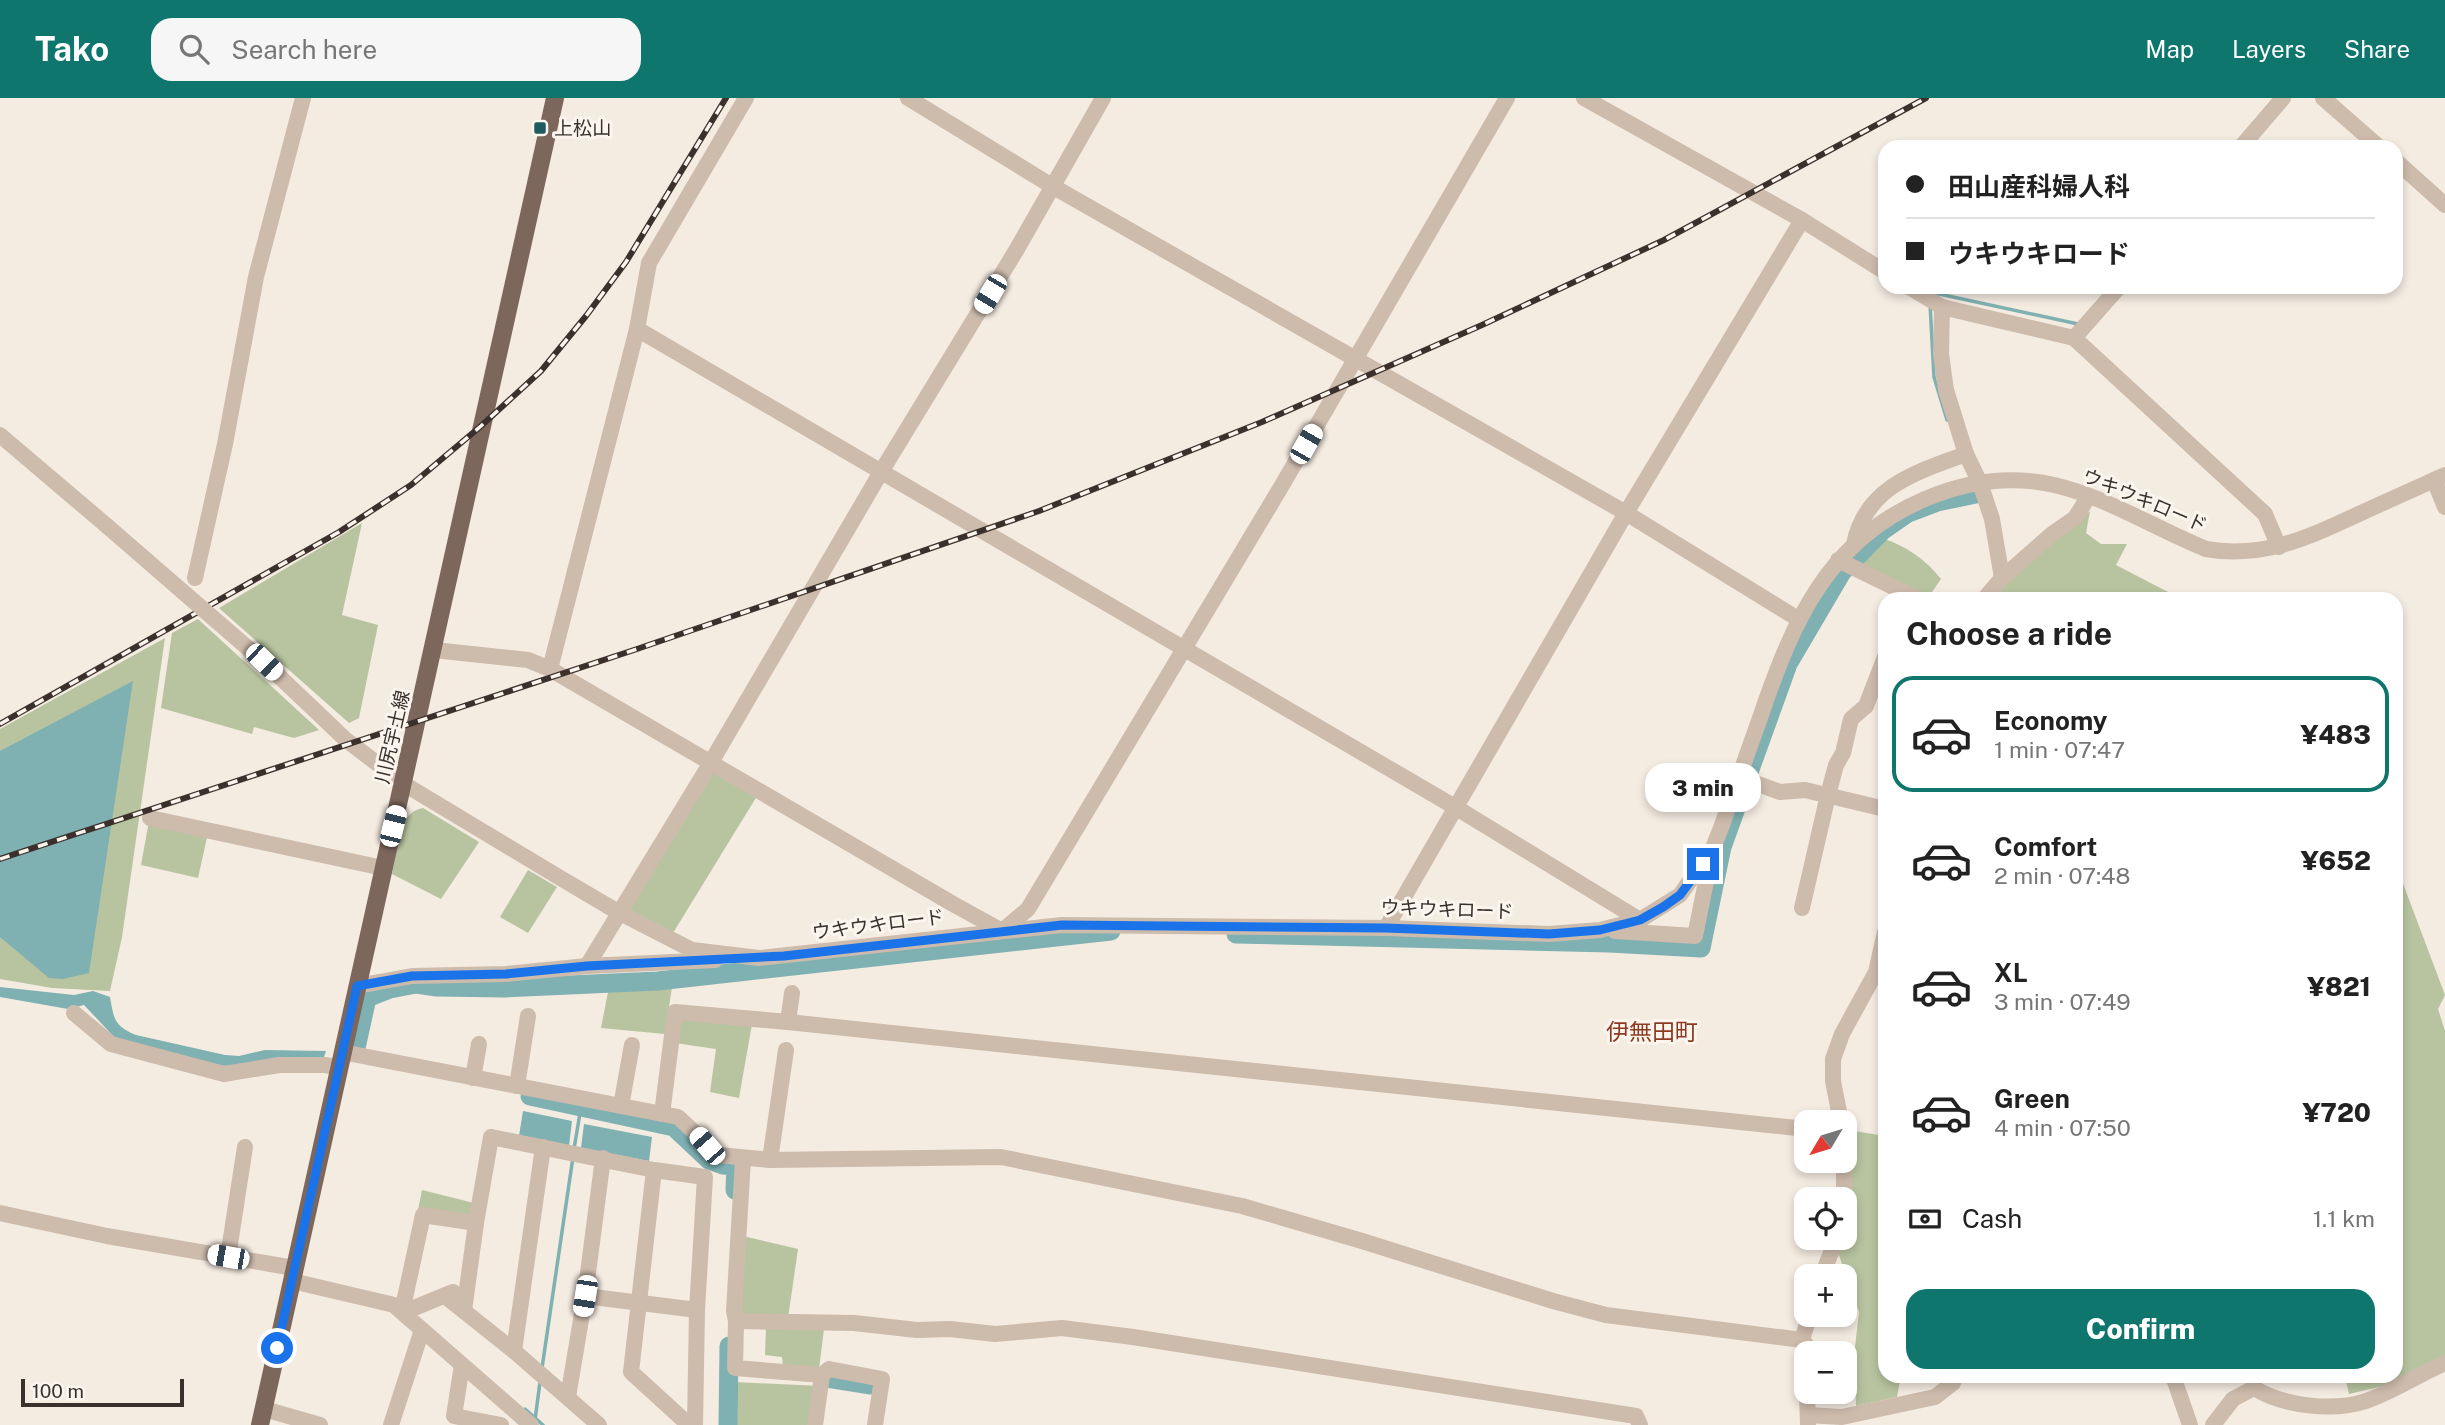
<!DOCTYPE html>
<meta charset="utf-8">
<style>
body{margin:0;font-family:"Public Sans","Noto Sans JP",sans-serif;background:#f6f6f6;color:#222;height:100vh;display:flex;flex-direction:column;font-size:26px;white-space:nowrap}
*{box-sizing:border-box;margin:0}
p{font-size:23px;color:#767676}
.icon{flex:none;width:38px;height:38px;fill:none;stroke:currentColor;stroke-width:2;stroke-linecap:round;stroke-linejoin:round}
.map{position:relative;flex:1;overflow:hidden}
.panel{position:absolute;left:1878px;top:494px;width:525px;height:791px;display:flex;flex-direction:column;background:#fff;border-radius:21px;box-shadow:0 4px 10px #0003}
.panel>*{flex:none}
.hud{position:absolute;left:1878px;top:42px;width:525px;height:154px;border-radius:21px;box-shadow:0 4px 10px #0003;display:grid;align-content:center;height:154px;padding:0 28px;background:#fff}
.needle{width:46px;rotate:232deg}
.controls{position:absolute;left:1794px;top:1012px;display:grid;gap:14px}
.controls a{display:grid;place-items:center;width:63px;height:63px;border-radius:14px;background:#fff;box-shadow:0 4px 10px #0003;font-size:35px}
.scale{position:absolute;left:21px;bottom:18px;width:163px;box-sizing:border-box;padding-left:7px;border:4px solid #3b302b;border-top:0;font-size:19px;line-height:24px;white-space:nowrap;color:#3b302b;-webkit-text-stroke:5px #fbf5ee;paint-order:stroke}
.end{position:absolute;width:32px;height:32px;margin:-16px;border:9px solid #1a73e8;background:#fff;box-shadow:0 0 0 4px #fff}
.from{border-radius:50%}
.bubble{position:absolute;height:49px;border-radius:21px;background:#fff;box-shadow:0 4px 10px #0003;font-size:23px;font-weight:800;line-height:49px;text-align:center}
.car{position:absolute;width:21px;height:42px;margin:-21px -10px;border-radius:9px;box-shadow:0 0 5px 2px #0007;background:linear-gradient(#fff 24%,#345 0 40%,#fff 0 76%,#345 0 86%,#fff 0)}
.hud b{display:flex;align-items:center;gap:24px;height:66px;font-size:26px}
.hud b+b{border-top:2px solid #e0e0e0}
.hud i{width:18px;height:18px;background:#222}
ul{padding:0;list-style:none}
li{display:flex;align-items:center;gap:21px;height:116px;margin:0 14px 10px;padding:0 14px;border:4px solid transparent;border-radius:21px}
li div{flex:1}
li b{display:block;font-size:26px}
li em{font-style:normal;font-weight:800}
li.active{border-color:#0f766e}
li>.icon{width:63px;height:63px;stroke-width:1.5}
h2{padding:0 28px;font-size:32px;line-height:84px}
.pay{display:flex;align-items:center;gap:18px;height:77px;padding:0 28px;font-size:26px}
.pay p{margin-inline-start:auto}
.cta{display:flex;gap:14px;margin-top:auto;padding:14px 28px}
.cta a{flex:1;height:80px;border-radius:21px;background:#0f766e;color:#fff;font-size:28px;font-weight:800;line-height:80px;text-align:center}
header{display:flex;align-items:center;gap:42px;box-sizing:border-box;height:98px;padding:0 35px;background:#0f766e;color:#fff}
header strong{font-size:33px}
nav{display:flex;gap:38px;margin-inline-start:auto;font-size:24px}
.search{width:490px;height:63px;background:#f6f6f6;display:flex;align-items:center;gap:18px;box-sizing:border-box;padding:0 24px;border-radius:21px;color:#767676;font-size:26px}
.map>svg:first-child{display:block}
.green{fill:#b8c4a0}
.water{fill:#7fb0b2}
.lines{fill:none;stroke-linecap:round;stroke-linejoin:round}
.stream{stroke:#7fb0b2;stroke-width:3.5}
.river{stroke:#7fb0b2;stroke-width:19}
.minor{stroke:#cdbbac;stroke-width:16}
.major{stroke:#7d675c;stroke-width:18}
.rail-casing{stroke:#3b302b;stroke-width:6}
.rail{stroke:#fbf5ee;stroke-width:3.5;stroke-dasharray:10;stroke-linecap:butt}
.minor-bridge{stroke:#cdbbac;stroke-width:16}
.route{stroke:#1a73e8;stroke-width:9}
.poi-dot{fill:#1f5a5e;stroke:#fbf5ee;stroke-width:2.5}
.labels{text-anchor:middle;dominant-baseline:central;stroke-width:6;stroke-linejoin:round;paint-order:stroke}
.poi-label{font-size:19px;fill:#3b302b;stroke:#fbf5ee;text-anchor:start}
.street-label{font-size:19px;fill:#3b302b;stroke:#fbf5ee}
.quarter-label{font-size:23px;fill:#8c3b22;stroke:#fbf5ee}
</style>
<header>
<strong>Tako</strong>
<div class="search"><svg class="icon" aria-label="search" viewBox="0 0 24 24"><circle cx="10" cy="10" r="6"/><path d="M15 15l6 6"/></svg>Search here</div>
<nav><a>Map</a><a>Layers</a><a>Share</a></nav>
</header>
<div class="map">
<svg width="2445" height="1327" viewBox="0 0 2445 1327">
<rect width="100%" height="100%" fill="#f4ebe1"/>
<g class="green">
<path d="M2090 413 2086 435 2101 446H2127L2116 467 2168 494 2164 500H1993C2019 466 2056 440 2090 413Z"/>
<path d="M362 425 342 517 378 527 359 620 349 625 219 510Z"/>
<path d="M1882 440C1906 448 1925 461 1941 481L1928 500 1849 461 1871 441Z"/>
<path d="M198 521 319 632 294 640 254 629 252 636 161 610 172 535Z"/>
<path d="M165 540 122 839 110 893 52 890 0 881V631Z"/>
<path d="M712 672 757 698 673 835 624 811Z"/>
<path d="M423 710 479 744 441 801 392 776C397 755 396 714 423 710Z"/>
<path d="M149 723 208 735 198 780 141 767Z"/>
<path d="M2396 767 2445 897 2438 911 2445 933V1262L2396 1285 2349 1296 2345 1278H2396Z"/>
<path d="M528 772 557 789 528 835 500 819Z"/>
<path d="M609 889H672L665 936 601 930Z"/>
<path d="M679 917 752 926 739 1000 710 994 716 951 675 945Z"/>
<path d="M1848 1032 1885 1038V1278H1901L1897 1299 1856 1308 1854 1258 1859 1214 1836 1149 1844 1139 1845 1120 1852 1093Z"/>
<path d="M422 1092 474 1105 471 1121 418 1112Z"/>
<path d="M743 1138 798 1151 788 1220 740 1218Z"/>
<path d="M766 1230 824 1231 819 1271 783 1268 782 1259 765 1257Z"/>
<path d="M734 1284 821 1288 815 1327H733Z"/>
</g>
<g class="water">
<path d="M133 583 89 875 63 881 49 880 0 839V653Z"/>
<path d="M0 889 74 897 93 893 110 899C114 921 114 928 136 937L225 957 239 958 265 952 326 953 323 962 224 968 118 943 84 907 68 911 0 899Z"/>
<path d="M523 1013 572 1023 569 1048 519 1038Z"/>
<path d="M584 1026 652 1039 649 1063 581 1050Z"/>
</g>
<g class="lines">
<g class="stream">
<path d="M1930 194 2078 226"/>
<path d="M1930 206 1934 279 1947 322"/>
<path d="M574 1051 581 1009"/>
<path d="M542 1270 573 1059"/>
<path d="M525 1311 543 1327"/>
<path d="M535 1322 540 1284"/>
</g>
<g class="river">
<path d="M1236 836 1610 845 1701 850 1722 749 1788 566 1842 474 1882 433 1908 415 1937 404 1976 396"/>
<path d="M356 950 367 900 390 891 416 886 437 889 505 890 658 883 1111 833"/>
<path d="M530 998 674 1029 709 1062 723 1067 736 1068 735 1092"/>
<path d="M827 1280 871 1287"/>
<path d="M728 1327 729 1248"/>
</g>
<g class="minor">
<path d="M908 0 1052 88 1626 415 1798 521"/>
<path d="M1584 0 1802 122 1885 174"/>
<path d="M2323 0 2379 49"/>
<path d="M2241 49 2283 0"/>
<path d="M2396 63 2445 107"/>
<path d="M1909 189 1942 209 2074 240 2265 416 2279 449"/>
<path d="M1942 209 1941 256 1946 292 1966 356 1980 385 1992 421 2002 480"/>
<path d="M637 231 1455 709 1640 822"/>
<path d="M2074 240 2119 189"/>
<path d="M0 337 107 428"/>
<path d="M2434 382 2445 409"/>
<path d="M1854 446C1866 388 1917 374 1966 356"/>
<path d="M1838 462 1916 500"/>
<path d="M195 480 225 346 256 179 303 0"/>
<path d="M1985 500 2002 480 2052 436 2075 420 2089 398"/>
<path d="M434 552 528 562 550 571 953 806 1002 833 1028 811 1281 389 1507 0"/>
<path d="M264 564 345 641 404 686 557 778 618 814 692 852 759 860 1062 827 1386 830 1549 836 1600 832 1640 822 1680 797 1713 750 1722 727C1735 690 1748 653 1761 617 1793 523 1828 442 1925 401 1967 383 2010 377 2054 387 2107 399 2156 431 2206 451 2265 461 2309 439 2361 415 2389 402 2417 390 2445 377"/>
<path d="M550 571 637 231 649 165 746 0"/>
<path d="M1739 679 1780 694 1805 692 1885 711"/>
<path d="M150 720 383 770"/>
<path d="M1802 810 1828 697 1836 667 1843 655 1851 621 1866 608 1885 559"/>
<path d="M1386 830 1626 415 1802 122"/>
<path d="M1615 833 1695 838 1711 759"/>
<path d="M587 868 710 666 881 374 1017 151 1103 0"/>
<path d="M357 888 412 878 506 876 587 868 715 862"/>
<path d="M74 915 111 946 224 976 279 967H326L337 970"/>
<path d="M788 924 1806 1031"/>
<path d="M342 954 678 1019 719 1057 770 1062 1001 1059 1242 1108 1362 1143 1553 1203 1606 1217 1802 1242 1808 1249 1807 1255"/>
<path d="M473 980 479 946"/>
<path d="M517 988 528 918"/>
<path d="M621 1008 632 947"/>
<path d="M662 1016 675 914 788 924 792 895"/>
<path d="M1841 1024 1833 983V961L1842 936 1876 874 1885 834"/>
<path d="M1844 1049V1113"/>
<path d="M743 1061 734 1213 736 1223 854 1225 917 1232 950 1231 995 1236 1062 1230 1133 1239 1636 1318 1640 1327"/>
<path d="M770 1062 786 952"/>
<path d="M654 1072 631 1274 689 1327"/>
<path d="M0 1115 107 1138 294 1170"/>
<path d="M228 1159 245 1049"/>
<path d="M1822 1178 1837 1139"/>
<path d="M292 1183 403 1209 414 1210 453 1194"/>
<path d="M445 1198 514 1253 599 1327"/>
<path d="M585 1198 697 1212"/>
<path d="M396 1209 531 1327"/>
<path d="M403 1209 423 1117 476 1125"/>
<path d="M464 1213 476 1125 491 1039 654 1072 705 1079 697 1212 695 1327"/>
<path d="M736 1223 735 1270 822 1277 815 1327"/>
<path d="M1802 1242 1810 1216"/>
<path d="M514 1253 543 1049"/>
<path d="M462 1267 454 1318 501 1327"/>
<path d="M1806 1269V1275"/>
<path d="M822 1277 829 1271 882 1281 875 1327"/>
<path d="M2173 1278 2190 1327"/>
<path d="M1807 1293 1808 1326"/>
<path d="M568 1299 585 1198 603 1060"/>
<path d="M264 1311 320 1327"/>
<path d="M1808 1317 1842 1319 1935 1299 1953 1285 1955 1278"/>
<path d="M391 1327 422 1232"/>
<path d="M2213 1327 2233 1301 2254 1290C2283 1308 2333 1314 2366 1303 2394 1293 2418 1277 2445 1265"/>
</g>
<path class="major" d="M260 1327 555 0"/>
<g class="rail-casing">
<g id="rail">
<path d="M0 626 339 434 411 387 481 328 541 273 586 218 626 164 726 0"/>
<path d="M0 761 637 551 1039 413 1262 324 1482 227 1664 142 1926 0"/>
</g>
</g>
<use href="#rail" class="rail"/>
<path class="minor-bridge" d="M107 428 264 564"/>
</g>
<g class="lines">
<path class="route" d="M277 1250 357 888 412 878 506 876 587 868 784 858 1062 827 1386 830 1549 836 1600 832 1640 822 1663 809 1680 797 1703 766"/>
</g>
<rect class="poi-dot" x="533" y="23" width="14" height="14" rx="3.5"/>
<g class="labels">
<g class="poi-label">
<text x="554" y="30">上松山</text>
</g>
<g class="street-label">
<text transform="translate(2145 402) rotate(23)">ウキウキロード</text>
<text transform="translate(392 639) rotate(-77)">川尻宇土線</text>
<text transform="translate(1447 811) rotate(2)">ウキウキロード</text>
<text transform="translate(878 826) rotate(-7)">ウキウキロード</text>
</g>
<g class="quarter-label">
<text x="1652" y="933">伊無田町</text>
</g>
</g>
</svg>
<div class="controls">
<a><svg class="needle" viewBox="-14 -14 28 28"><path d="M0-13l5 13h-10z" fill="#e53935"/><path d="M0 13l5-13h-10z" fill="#767676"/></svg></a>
<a><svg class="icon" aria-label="locate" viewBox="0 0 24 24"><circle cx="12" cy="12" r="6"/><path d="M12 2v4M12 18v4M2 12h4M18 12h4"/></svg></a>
<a>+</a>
<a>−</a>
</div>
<div class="scale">100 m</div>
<i class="end from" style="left:277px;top:1250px"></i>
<i class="end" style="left:1703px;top:766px"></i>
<div class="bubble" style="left:1645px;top:665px;width:116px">3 min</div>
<i class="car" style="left:990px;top:196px;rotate:211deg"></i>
<i class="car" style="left:1306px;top:346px;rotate:30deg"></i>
<i class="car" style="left:264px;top:564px;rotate:134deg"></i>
<i class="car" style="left:393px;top:728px;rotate:14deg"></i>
<i class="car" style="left:707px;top:1048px;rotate:319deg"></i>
<i class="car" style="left:228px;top:1159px;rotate:280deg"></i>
<i class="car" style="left:585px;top:1198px;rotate:189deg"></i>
<div class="hud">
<b><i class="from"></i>田山産科婦人科</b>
<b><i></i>ウキウキロード</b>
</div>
<section class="panel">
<h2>Choose a ride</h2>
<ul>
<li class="active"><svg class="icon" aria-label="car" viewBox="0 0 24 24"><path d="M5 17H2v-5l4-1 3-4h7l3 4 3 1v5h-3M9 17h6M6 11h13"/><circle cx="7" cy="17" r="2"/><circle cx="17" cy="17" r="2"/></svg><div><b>Economy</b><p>1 min · 07:47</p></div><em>¥483</em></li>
<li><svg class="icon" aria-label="car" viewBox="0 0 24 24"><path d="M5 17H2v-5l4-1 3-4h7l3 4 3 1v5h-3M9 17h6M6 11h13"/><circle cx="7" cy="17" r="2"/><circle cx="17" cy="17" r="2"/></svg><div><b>Comfort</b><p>2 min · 07:48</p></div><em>¥652</em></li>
<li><svg class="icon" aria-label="car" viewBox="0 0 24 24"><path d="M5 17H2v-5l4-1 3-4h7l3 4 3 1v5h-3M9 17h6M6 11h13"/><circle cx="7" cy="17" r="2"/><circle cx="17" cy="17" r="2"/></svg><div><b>XL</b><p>3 min · 07:49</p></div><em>¥821</em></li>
<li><svg class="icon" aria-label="car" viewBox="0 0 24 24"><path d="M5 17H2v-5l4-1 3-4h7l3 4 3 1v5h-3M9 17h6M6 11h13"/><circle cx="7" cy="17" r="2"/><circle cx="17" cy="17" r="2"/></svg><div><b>Green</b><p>4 min · 07:50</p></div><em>¥720</em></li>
</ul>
<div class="pay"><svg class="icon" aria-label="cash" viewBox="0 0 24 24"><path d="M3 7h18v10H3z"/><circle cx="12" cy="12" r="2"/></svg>Cash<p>1.1 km</p></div>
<div class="cta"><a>Confirm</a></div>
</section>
</div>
